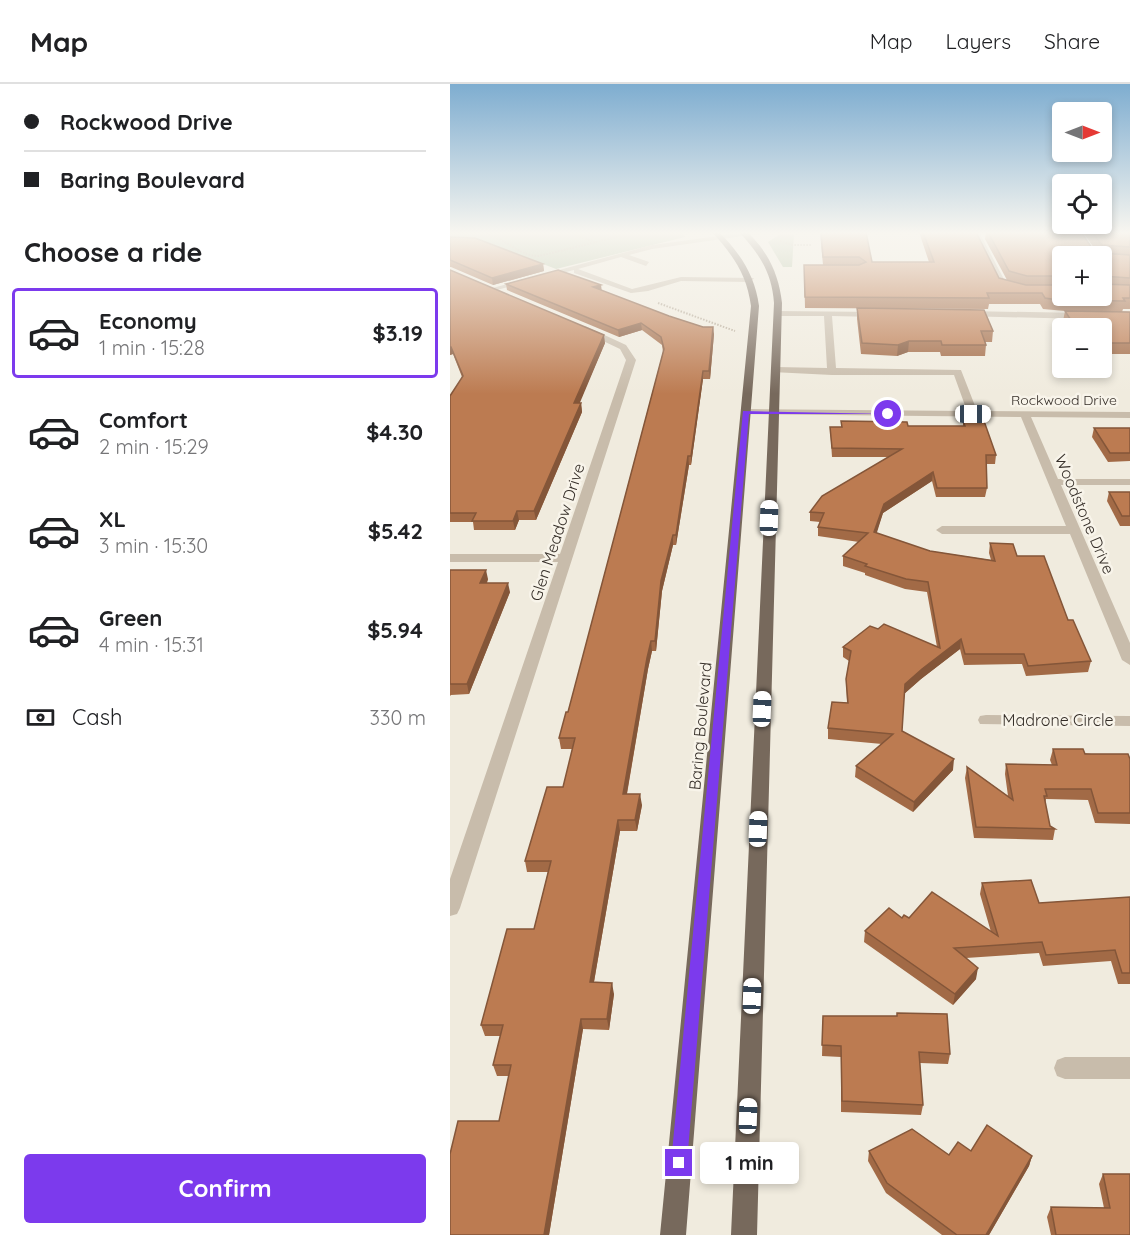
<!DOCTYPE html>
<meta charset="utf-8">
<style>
body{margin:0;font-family:Quicksand,sans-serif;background:#f6f6f6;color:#202124;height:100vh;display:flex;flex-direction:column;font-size:22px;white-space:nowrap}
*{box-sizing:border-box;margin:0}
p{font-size:20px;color:#757577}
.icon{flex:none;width:33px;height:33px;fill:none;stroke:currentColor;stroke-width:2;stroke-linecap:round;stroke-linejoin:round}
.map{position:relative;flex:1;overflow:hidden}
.drawer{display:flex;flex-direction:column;background:#fff;width:450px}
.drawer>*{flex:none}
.guide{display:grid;align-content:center;height:132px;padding:0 24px;background:#fff}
.needle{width:39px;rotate:90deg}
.controls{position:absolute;left:602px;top:18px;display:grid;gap:12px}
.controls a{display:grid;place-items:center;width:60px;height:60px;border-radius:6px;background:#fff;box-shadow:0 3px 9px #0003;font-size:30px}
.end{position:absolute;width:27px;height:27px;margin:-14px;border:8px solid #7c3aed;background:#fff;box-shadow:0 0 0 3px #fff}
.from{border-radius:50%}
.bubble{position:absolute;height:42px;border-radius:6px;background:#fff;box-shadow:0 3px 9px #0003;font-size:20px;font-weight:700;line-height:42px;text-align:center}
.car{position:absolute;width:18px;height:36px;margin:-18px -9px;border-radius:8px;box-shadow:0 0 4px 2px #0007;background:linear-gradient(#fff 24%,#345 0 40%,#fff 0 76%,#345 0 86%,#fff 0)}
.guide b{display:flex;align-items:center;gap:21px;height:57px;font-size:22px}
.guide b+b{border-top:2px solid #e0e0e0}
.guide i{width:15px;height:15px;background:#202124}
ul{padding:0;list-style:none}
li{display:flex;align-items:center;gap:18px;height:90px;margin:0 12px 9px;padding:0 12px;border:3px solid transparent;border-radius:6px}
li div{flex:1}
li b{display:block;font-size:22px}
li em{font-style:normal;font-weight:700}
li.current{border-color:#7c3aed}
li>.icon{width:54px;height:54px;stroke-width:1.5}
h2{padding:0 24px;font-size:27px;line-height:72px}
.pay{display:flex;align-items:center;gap:15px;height:66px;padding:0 24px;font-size:22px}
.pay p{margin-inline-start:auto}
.action{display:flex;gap:12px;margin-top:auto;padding:12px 24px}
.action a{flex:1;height:69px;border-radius:6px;background:#7c3aed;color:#fff;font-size:24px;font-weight:700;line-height:69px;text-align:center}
header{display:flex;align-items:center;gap:36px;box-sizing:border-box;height:84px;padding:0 30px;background:#fff;border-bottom:2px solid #e0e0e0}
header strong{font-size:28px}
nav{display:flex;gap:33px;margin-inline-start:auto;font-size:21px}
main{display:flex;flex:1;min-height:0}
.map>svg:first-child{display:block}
.green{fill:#afbe9f}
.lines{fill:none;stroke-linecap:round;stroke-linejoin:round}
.path{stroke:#b3a795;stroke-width:2;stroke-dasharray:1.5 1.5;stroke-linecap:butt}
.minor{fill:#c8bcab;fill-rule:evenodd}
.major{fill:#77695c;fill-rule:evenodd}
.wall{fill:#a26a46;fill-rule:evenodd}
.shaded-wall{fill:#845639}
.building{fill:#bc7b51;stroke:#845639;stroke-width:1.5}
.route{fill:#7c3aed}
.labels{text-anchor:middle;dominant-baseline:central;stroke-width:5;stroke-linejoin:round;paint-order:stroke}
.far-street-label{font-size:14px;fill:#362f29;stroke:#f8f4ea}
.street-label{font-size:16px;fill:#362f29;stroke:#f8f4ea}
</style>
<header>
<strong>Map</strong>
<nav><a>Map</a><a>Layers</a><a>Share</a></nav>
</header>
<main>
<section class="drawer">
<div class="guide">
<b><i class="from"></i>Rockwood Drive</b>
<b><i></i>Baring Boulevard</b>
</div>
<h2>Choose a ride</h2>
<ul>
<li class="current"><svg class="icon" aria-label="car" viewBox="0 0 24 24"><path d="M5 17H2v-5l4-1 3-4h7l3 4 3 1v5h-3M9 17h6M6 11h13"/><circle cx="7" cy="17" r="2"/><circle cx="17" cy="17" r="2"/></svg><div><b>Economy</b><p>1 min · 15:28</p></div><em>$3.19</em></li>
<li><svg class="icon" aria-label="car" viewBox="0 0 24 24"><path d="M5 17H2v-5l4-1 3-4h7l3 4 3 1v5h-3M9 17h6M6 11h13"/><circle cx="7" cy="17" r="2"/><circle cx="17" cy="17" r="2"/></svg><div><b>Comfort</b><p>2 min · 15:29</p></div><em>$4.30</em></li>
<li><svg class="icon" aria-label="car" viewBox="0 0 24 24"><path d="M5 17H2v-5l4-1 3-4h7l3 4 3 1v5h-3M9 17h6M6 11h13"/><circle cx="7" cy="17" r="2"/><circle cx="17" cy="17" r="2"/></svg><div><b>XL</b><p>3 min · 15:30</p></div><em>$5.42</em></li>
<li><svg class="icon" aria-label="car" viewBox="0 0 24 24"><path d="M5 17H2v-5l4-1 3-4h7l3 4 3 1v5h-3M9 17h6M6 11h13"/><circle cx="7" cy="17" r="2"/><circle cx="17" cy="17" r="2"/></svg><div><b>Green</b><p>4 min · 15:31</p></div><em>$5.94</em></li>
</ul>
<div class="pay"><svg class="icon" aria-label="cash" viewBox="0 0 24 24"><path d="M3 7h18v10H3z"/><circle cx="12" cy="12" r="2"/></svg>Cash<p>330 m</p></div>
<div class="action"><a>Confirm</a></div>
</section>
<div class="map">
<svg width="680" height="1151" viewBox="0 0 680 1151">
<rect width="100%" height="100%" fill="#f0ebde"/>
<g class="green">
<path d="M0 148H233L235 153 106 185 23 153H0Z"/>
<path d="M344 150 342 183H333L318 158 329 151Z"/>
</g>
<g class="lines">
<g class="path">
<path d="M33 148C53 153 69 172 89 172L171 152 169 151"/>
<path d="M144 148 128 152 145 158"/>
<path d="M160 148 169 151"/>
<path d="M330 157 342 161H361"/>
<path d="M208 219 285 247"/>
</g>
<g class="minor">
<path d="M298 148H321L202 165 179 171 199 178 196 182 171 173 128 185 182 205 231 193 304 194 301 198 231 197 198 207 181 209 124 189V186L43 207 39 205 202 161Z"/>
<path d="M522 148H529L556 199 568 204V208L550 203Z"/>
<path d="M325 227 429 228V232L426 233 382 232 386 284 511 286 527 327 680 328V334L581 333 608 395H680V401H611L680 559V581L672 576 620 450H492L486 446 492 442H616L571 333 291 330V326L295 325 517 327 504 291H382L322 288V284L325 283 377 284 374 232H328L325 231Z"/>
<path d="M516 227 633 229 637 232 633 235 513 232V228Z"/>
<path d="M135 242 176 261 186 276 10 824 7 830 0 832V795L108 478H0V470H110L176 276 170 265 132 247V243Z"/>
<path d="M536 631 680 632V642L530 640 528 636 530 632Z"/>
<path d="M615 973H680V995H615L607 992 604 984 607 976Z"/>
</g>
<g class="major">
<path d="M262 148H269C291 170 305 192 309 222L236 1151H210L301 222C297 191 283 171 262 148Z"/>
<path d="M289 148H297C318 167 329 191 332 219L307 1151H281L324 219C322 189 309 169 289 148Z"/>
</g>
</g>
<g class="wall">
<path d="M370 148H416L422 178H479L469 148H526L549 194 557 196 535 155 536 148H631L642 164H644L633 148H680V225H673L672 228H680V270H651V244H617L613 237 615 227 593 225 590 220H539L538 225 355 224 354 181H373ZM612 172 651 212H612Z"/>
<path d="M0 153 93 180 94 187 43 201 1 183H0Z"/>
<path d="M0 186 155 259 129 319H131L132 328 86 436H69L65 446H24L23 438H0V312L12 293 3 270 0 271Z"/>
<path d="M56 200 151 206 264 250 260 295H253L241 381H239L226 461H223L212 507 206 567H202L198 585 177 710 192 721 187 747H170L144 898 164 910 159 946 133 945 99 1151H0L49 1037 59 992H47L43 981 51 952H35L31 941 84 845 98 788H77L75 777 113 703 123 665H111L109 654 118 628 213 268 212 261 192 246 169 253 57 206Z"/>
<path d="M407 224 543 247 542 258H535L536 261 535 272H491L490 268H458L447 272 411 270 407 235Z"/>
<path d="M391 337 458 342H513V337L546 371 545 380H536L537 404 535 413H486L482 397 433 429 426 449 480 467 541 476 539 469 540 459 567 472 618 536 641 577 638 588 576 592 572 580 514 581 510 565 471 595 454 610 452 647 503 686 463 728 405 693 406 682 432 660 378 655V644L397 619 396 595 399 577 393 573V563L428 545 487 563 477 508 455 505 415 491V489L393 482V472L409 458 368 452V443L370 438 360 437V428L438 373H382L380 343H391Z"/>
<path d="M644 344H680V377L658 378 642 353Z"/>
<path d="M659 408H680V442H670L657 417Z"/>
<path d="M0 486 38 495 37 499 60 508 19 610 1 611 0 612Z"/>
<path d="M603 665 680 675V740L645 739 638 716 596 715 595 720 600 742 605 745 603 756 524 754 515 694 517 683 558 712 555 690 556 680 602 681 600 676Z"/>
<path d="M532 799 589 819 680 813V900H668L661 877 593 882 589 869 516 874 526 895 503 921 414 858 415 847 452 834H459L541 848 530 810Z"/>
<path d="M373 932 500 970 498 980 470 979 473 1021 471 1031 391 1028V973L372 972Z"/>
<path d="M419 1067 499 1071 582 1072 579 1082 539 1151H492L436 1109 418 1077Z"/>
<path d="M653 1090 680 1151H601L597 1133 601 1123 654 1124 649 1100Z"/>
</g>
<g class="shaded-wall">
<path d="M93 180 94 187 43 201 42 194Z"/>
<path d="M151 201 152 208 143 203Z"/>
<path d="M191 239 192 246 169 253 168 246Z"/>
<path d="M263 243 264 250 260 295 259 287Z"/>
<path d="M154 251 155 259 126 328 124 319Z"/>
<path d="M459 257 458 268 447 272 448 261Z"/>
<path d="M0 263H1L3 270 0 271Z"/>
<path d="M253 287V295L241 381V372Z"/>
<path d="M131 319 132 328 86 436 84 427Z"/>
<path d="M238 372 239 381 226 461V451Z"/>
<path d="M483 388 482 397 433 429 424 458V448L434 420Z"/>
<path d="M67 427 69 436 65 446 63 437Z"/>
<path d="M223 451V461L212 507 206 567 205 557 211 497Z"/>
<path d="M36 486 38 495 33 508 30 499Z"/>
<path d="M58 499 60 508 19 610 17 600Z"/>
<path d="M511 555 510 565 471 595 454 610 455 600 472 585Z"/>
<path d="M201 557 202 567 198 585 175 720 173 710 197 574Z"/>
<path d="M504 675 503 686 463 728 464 718Z"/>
<path d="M190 710 192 721 187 747 185 736Z"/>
<path d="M168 736 170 747 142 909 140 898Z"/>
<path d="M528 884 526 895 503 921 505 910Z"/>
<path d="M162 899 164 910 159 946 157 935Z"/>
<path d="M131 935 133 945 99 1151H94Z"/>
<path d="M582 1072 579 1082 539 1151H536Z"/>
</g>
<g class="building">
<path d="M371 148H416L422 178H484L473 148H526L549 194 576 201H612V212H651V172H612V192H577L559 187 538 148H631L642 164H651V169L680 171V194L653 192 651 200 680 201V214H673L675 217 608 216 595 214 592 209H537L539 214 355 213 354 181H409L416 178 409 173H373Z"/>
<path d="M642 148H680V163L652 161Z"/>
<path d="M0 153 25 154 93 180 42 194 0 176Z"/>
<path d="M0 186 154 251 124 319H131L84 427H67L63 437H22L26 429H0V312L13 292 1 263H0Z"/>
<path d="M108 186 151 201 143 203 219 232 253 243H263L259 287H253L241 372H238L226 451H223L211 497 205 557H201L197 574 173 710H190L185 736H168L140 898 162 899 157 935H131L94 1151H0V1070L8 1037H49L61 981H43L53 941H31L57 845H84L101 777H75L97 703H113L125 654H109L116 628H118L214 265 211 253 191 239 168 246 56 200Z"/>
<path d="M407 224 534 226 543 247H531L536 261H492L491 257H459L448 261 412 259Z"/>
<path d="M615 227 680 228V259H651V244H626Z"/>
<path d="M391 337 457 338 458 342H515L513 337H534L546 371H536L537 404H487L483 388 434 420 424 448 480 467 545 477 540 459 563 460 567 472H594L618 536H623L641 577 578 582 574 570H515L511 555 472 585 455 600 452 647 504 675 464 718 406 682 443 650 378 644 382 618 398 619 396 595 401 567 393 563 420 542 428 545 434 540 490 564 478 498 456 495 415 482 417 480 393 472 418 449 368 443 374 429 360 428 372 412 452 365 382 364 380 343H392Z"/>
<path d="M644 344H680V369H660Z"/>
<path d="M659 408H680V432H672Z"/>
<path d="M0 486H36L30 499H58L17 600H0Z"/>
<path d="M603 665H633L635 670H678L680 675V729H648L641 705H595L597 712H594L600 742 605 745 526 743 517 683 563 716 556 680 607 681Z"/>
<path d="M581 796 589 819 680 813V889H672L665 866 596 871 592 858 504 864 528 884 505 910 415 847 439 824 452 834 454 831 459 834 482 808 548 852 532 799Z"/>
<path d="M447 929 497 930 500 970 469 968 473 1021 392 1017 391 962 372 961 373 932H447Z"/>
<path d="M537 1041 582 1072 536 1151H507L437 1099 419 1067 462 1045 499 1071 508 1058 521 1067Z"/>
<path d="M653 1090H680V1151H606L601 1123 660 1124Z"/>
</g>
<linearGradient id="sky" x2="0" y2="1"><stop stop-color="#7eadd0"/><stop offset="0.48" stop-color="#f8f6f0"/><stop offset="1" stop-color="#f8f6f0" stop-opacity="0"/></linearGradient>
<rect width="680" height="310" fill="url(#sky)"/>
<path class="route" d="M293 327 442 330H299L237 1079 235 1085 229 1087 224 1085 221 1079Z"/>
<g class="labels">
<g class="far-street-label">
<text x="614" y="316">Rockwood Drive</text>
</g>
<g class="street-label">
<text transform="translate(635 430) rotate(67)">Woodstone Drive</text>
<text transform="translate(107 448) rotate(-72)">Glen Meadow Drive</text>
<text x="608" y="636">Madrone Circle</text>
<text transform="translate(250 642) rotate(-85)">Baring Boulevard</text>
</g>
</g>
</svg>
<div class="controls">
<a><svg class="needle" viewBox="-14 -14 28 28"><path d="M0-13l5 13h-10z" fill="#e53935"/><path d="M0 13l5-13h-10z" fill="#757577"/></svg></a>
<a><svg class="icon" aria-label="locate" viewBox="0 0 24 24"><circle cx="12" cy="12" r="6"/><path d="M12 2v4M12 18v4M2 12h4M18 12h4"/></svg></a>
<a>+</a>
<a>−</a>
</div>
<i class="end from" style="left:438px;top:330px"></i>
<i class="end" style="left:229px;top:1079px"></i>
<div class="bubble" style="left:250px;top:1058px;width:99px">1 min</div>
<i class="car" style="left:523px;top:330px;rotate:90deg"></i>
<i class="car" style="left:319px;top:434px;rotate:2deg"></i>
<i class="car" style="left:312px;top:625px;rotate:2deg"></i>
<i class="car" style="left:308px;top:745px;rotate:2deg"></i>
<i class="car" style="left:302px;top:912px;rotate:2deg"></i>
<i class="car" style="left:298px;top:1032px;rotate:2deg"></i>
</div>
</main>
